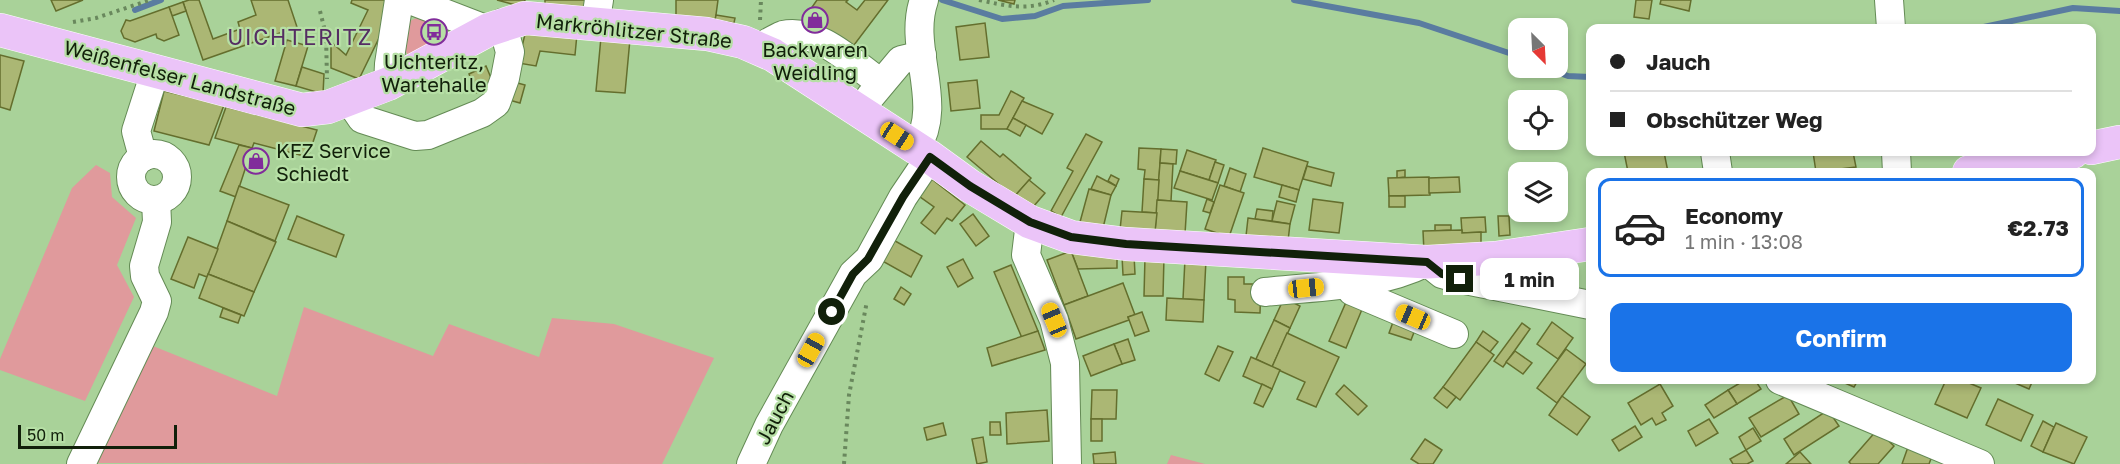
<!DOCTYPE html>
<meta charset="utf-8">
<style>
body{margin:0;font-family:"Golos Text",sans-serif;background:#f2f2f2;color:#222;height:100vh;display:flex;flex-direction:column;font-size:22px;white-space:nowrap}
*{box-sizing:border-box;margin:0}
p{font-size:20px;color:#767676}
.icon{flex:none;width:33px;height:33px;fill:none;stroke:currentColor;stroke-width:2;stroke-linecap:round;stroke-linejoin:round}
.map{position:relative;flex:1;overflow:hidden}
.sheet{position:absolute;left:1586px;top:168px;width:510px;height:216px;display:flex;flex-direction:column;background:#fff;border-radius:12px;box-shadow:0 3px 9px #0003}
.sheet>*{flex:none}
.guide{position:absolute;left:1586px;top:24px;width:510px;height:132px;border-radius:12px;box-shadow:0 3px 9px #0003;display:grid;align-content:center;height:132px;padding:0 24px;background:#fff}
.needle{width:39px;rotate:156deg}
.controls{position:absolute;left:1508px;top:18px;display:grid;gap:12px}
.controls a{display:grid;place-items:center;width:60px;height:60px;border-radius:12px;background:#fff;box-shadow:0 3px 9px #0003;font-size:30px}
.scale{position:absolute;left:18px;bottom:15px;width:159px;box-sizing:border-box;padding-left:6px;border:3px solid #11200a;border-top:0;font-size:16px;line-height:21px;white-space:nowrap;color:#11200a;-webkit-text-stroke:4px #b6dfa5;paint-order:stroke}
.end{position:absolute;width:27px;height:27px;margin:-14px;border:8px solid #11200a;background:#fff;box-shadow:0 0 0 3px #fff}
.from{border-radius:50%}
.bubble{position:absolute;height:42px;border-radius:12px;background:#fff;box-shadow:0 3px 9px #0003;font-size:20px;font-weight:700;line-height:42px;text-align:center}
.car{position:absolute;width:18px;height:36px;margin:-18px -9px;border-radius:8px;box-shadow:0 0 4px 2px #0007;background:linear-gradient(#f5c518 24%,#345 0 40%,#f5c518 0 76%,#345 0 86%,#f5c518 0)}
.guide b{display:flex;align-items:center;gap:21px;height:57px;font-size:22px}
.guide b+b{border-top:2px solid #e0e0e0}
.guide i{width:15px;height:15px;background:#222}
ul{padding:10px 0 0;list-style:none}
li{display:flex;align-items:center;gap:18px;height:99px;margin:0 12px 9px;padding:0 12px;border:3px solid #e0e0e0;border-radius:12px}
li div{flex:1}
li b{display:block;font-size:22px}
li em{font-style:normal;font-weight:700}
li.selected{border-color:#1a73e8}
li>.icon{width:54px;height:54px;stroke-width:1.5}
.button{display:flex;gap:12px;margin-top:auto;padding:12px 24px}
.button a{flex:1;height:69px;border-radius:12px;background:#1a73e8;color:#fff;font-size:24px;font-weight:700;line-height:69px;text-align:center}
.map>svg:first-child{display:block}
.green{fill:#e09a9c}
.lines{fill:none;stroke-linecap:round;stroke-linejoin:round}
.stream{stroke:#5a7ca0;stroke-width:6}
.building{fill:#abb774;stroke:#646e2d;stroke-width:1.5}
.minor-casing{stroke:#648b55;stroke-width:30}
.major-casing{stroke:#fff;stroke-width:34}
.path{stroke:#69885d;stroke-width:4;stroke-dasharray:3 4.5;stroke-linecap:butt}
.minor{stroke:#fff;stroke-width:28}
.major{stroke:#ebc4f8;stroke-width:33}
.route{stroke:#11200a;stroke-width:8}
.labels{text-anchor:middle;dominant-baseline:central;stroke-width:4.5;stroke-linejoin:round;paint-order:stroke}
.street-label{font-size:20px;fill:#11200a;stroke:#b6dfa5}
.poi-label{font-size:20px;fill:#11200a;stroke:#b6dfa5}
.quarter-label{font-size:22px;letter-spacing:1.5px;fill:#552d63;stroke:#b6dfa5}
</style>
<div class="map">
<svg width="2120" height="464" viewBox="0 0 2120 464">
<rect width="100%" height="100%" fill="#a9d299"/>
<g class="green">
<path d="M420 16 439 23 442 32 439 42 408 55 404 49 410 21Z"/>
<path d="M96 165 110 173 112 197 136 218 117 265 134 297 85 401 0 370V359L72 188Z"/>
<path d="M304 307 433 356 449 324 539 357 552 318 614 324 714 358 662 464 98 463 148 344 277 396Z"/>
<path d="M1171 455 1205 464H1167Z"/>
</g>
<g class="lines">
<g class="stream">
<path d="M942 0 1002 19 1035 16 1063 6 1148 0"/>
<path d="M1294 0 1419 23 1518 56"/>
<path d="M135 10 161 0"/>
<path d="M1979 28 2073 8 2120 11"/>
<path d="M1546 68 1568 76 1590 77"/>
</g>
</g>
<g class="building">
<path d="M51 0H83L56 11Z"/>
<path d="M189 0H199L213 39 240 29 238 22 256 15 251 0H288L297 27 203 60 183 2Z"/>
<path d="M352 0H387L380 36 359 79 331 68V42L346 55 368 10 351 3Z"/>
<path d="M497 0H525L523 7Z"/>
<path d="M545 0H592L590 12 545 8Z"/>
<path d="M676 0H718L715 22 676 15Z"/>
<path d="M817 0H848L846 2 857 10 865 0H888L848 53 803 20Z"/>
<path d="M998 0H1015L1014 4Z"/>
<path d="M1636 0H1652L1649 19 1634 17Z"/>
<path d="M1661 0H1691L1689 11 1660 4Z"/>
<path d="M183 2 186 11 172 16 169 7Z"/>
<path d="M169 7 179 35 164 41 157 38 156 34 135 42 124 38 121 31 126 20 130 21Z"/>
<path d="M716 15 735 18 734 23 715 20Z"/>
<path d="M985 23 989 57 960 60 956 27Z"/>
<path d="M526 30 577 34 575 55 540 51 536 66 518 63Z"/>
<path d="M601 37 630 39 625 93 596 91Z"/>
<path d="M287 40 308 46 296 86 275 81Z"/>
<path d="M0 55 24 61 10 110 0 107Z"/>
<path d="M486 66 494 85 476 93 469 74Z"/>
<path d="M302 67 324 74 323 94 296 86Z"/>
<path d="M977 80 980 108 951 111 948 83Z"/>
<path d="M514 82 525 85 520 103 509 100Z"/>
<path d="M164 91 224 105 209 145 154 131Z"/>
<path d="M1011 91 1024 98 1007 129H981V115H999Z"/>
<path d="M1022 101 1053 114 1042 134 1013 118Z"/>
<path d="M226 107 317 130 308 157 254 143 252 148 215 138Z"/>
<path d="M1013 118 1026 125 1020 136 1007 129Z"/>
<path d="M1086 134 1102 142 1061 217 1051 211 1073 171 1067 168Z"/>
<path d="M981 141 1000 157 1003 154 1031 178 1014 197 967 157Z"/>
<path d="M239 145 252 148 236 197 220 191Z"/>
<path d="M1139 148 1161 149 1159 180 1144 179 1145 170 1138 169Z"/>
<path d="M1263 148 1308 162 1299 190 1254 177Z"/>
<path d="M1161 149 1177 150 1176 164 1160 163Z"/>
<path d="M1187 150 1216 160 1209 180 1180 171Z"/>
<path d="M1624 152H1664L1668 172H1628Z"/>
<path d="M1813 152H1853L1856 167 1816 172Z"/>
<path d="M1215 162 1224 165 1218 183 1209 180Z"/>
<path d="M1160 163 1173 164 1171 201 1157 200Z"/>
<path d="M1307 166 1334 173 1331 186 1303 179Z"/>
<path d="M1230 168 1246 174 1240 192 1224 186Z"/>
<path d="M1405 170V177L1397 178V171Z"/>
<path d="M1180 171 1218 183 1212 200 1174 188Z"/>
<path d="M1111 175 1119 179 1116 186 1108 181Z"/>
<path d="M1097 176 1116 186 1111 195 1091 189Z"/>
<path d="M929 177 965 205 952 221 947 218 935 234 921 223 934 207 916 194Z"/>
<path d="M1429 177 1430 195 1389 196 1388 178Z"/>
<path d="M1459 177 1460 192 1429 193V178Z"/>
<path d="M1144 179 1159 180 1157 213 1142 212Z"/>
<path d="M1029 180 1045 193 1033 207 1014 197Z"/>
<path d="M1220 185 1244 193 1229 237 1205 229Z"/>
<path d="M1282 185 1299 190 1296 202 1279 197Z"/>
<path d="M239 186 289 205 275 241 227 221Z"/>
<path d="M1089 189 1111 195 1103 228 1080 222Z"/>
<rect x="1389" y="196" width="16" height="11"/>
<path d="M1207 199 1214 202 1210 213 1203 211Z"/>
<path d="M1313 199 1343 203 1339 233 1309 230Z"/>
<path d="M1157 200 1187 202 1185 234 1155 232Z"/>
<path d="M1277 201 1295 205 1290 224 1272 221Z"/>
<path d="M1257 209 1273 211 1272 221 1255 219Z"/>
<path d="M1122 211 1157 213 1155 232 1120 230Z"/>
<path d="M973 214 989 236 976 246 960 224Z"/>
<path d="M297 216 344 235 336 257 288 239Z"/>
<path d="M1498 216H1509L1510 235 1499 236Z"/>
<path d="M1485 217 1486 232 1462 233 1461 218Z"/>
<path d="M1248 218 1290 224 1288 241 1246 236Z"/>
<path d="M227 221 276 242 254 292 208 274Z"/>
<path d="M1435 225H1451V230L1435 231Z"/>
<path d="M1462 230V233L1481 232V249L1424 252 1423 231Z"/>
<path d="M188 237 218 249 207 277 199 274 194 288 171 279Z"/>
<path d="M888 237 922 256 911 277 877 258Z"/>
<path d="M1071 251 1117 253V268L1078 269Z"/>
<path d="M1071 251 1088 296 1064 305 1047 260Z"/>
<path d="M1134 255 1135 274 1123 275 1122 256Z"/>
<path d="M1145 257H1164L1163 296H1144Z"/>
<path d="M963 259 973 278 958 287 947 267Z"/>
<path d="M1185 259 1206 260 1204 300 1183 299Z"/>
<path d="M1011 265 1038 331 1022 338 994 272Z"/>
<path d="M208 274 254 292 244 316 199 298Z"/>
<path d="M1228 277H1244V284H1261L1260 313 1235 312V300L1228 299Z"/>
<path d="M1123 283 1135 315 1128 317 1129 320 1076 339 1064 305Z"/>
<path d="M901 287 911 294 904 305 894 299Z"/>
<path d="M1167 298 1204 300 1203 322 1166 320Z"/>
<path d="M1284 298 1300 306 1290 328 1274 320Z"/>
<path d="M1347 300 1363 307 1346 348 1329 341Z"/>
<path d="M223 308 241 315 238 323 220 317Z"/>
<path d="M1142 312 1149 331 1135 336 1128 317Z"/>
<path d="M1396 314 1418 322 1411 340 1389 333Z"/>
<path d="M1274 320 1290 328 1272 367 1256 359Z"/>
<path d="M1552 322 1573 338 1558 359 1537 344Z"/>
<path d="M1522 323 1530 329 1503 367 1494 361Z"/>
<path d="M1038 331 1045 350 992 366 987 348Z"/>
<path d="M1483 331 1498 342 1490 352 1476 342Z"/>
<path d="M1287 333 1339 357 1316 407 1297 399 1305 382 1272 367Z"/>
<path d="M1128 339 1135 360 1122 364 1114 344Z"/>
<path d="M1476 342 1494 355 1460 400 1443 387Z"/>
<path d="M1114 344 1122 364 1091 376 1083 356Z"/>
<path d="M1218 346 1233 352 1219 381 1205 374Z"/>
<path d="M1566 349 1586 364 1557 403 1537 388Z"/>
<path d="M1515 351 1532 363 1523 374 1506 362Z"/>
<path d="M1251 357 1280 370 1272 389 1243 376Z"/>
<path d="M1745 380H1755L1761 389 1737 404 1728 390Z"/>
<path d="M1838 380H1858L1854 387Z"/>
<path d="M1946 380H1962L1981 388 1967 418 1935 404Z"/>
<path d="M2008 380H2033L2029 389Z"/>
<path d="M1262 384 1272 389 1263 407 1254 403Z"/>
<path d="M1660 384 1673 406 1662 413 1666 420 1656 425 1652 418 1641 425 1628 403Z"/>
<path d="M1344 385 1367 406 1358 415 1336 394Z"/>
<path d="M1443 387 1456 397 1447 408 1434 398Z"/>
<path d="M1092 390H1117L1116 419H1091Z"/>
<path d="M1728 390 1737 404 1714 418 1705 405Z"/>
<path d="M1788 395 1799 414 1761 437 1749 418Z"/>
<path d="M1562 396 1590 417 1577 435 1549 415Z"/>
<path d="M1998 399 2033 415 2021 441 1986 425Z"/>
<path d="M1047 410 1049 441 1007 444 1006 413Z"/>
<path d="M1828 410 1839 426 1794 455 1784 439Z"/>
<rect x="1091" y="419" width="11" height="22"/>
<path d="M1709 419 1718 433 1696 446 1688 431Z"/>
<path d="M2043 421 2054 427 2043 452 2031 446Z"/>
<path d="M990 422H1000L1001 435H990Z"/>
<path d="M943 423 946 435 927 440 924 428Z"/>
<path d="M2056 423 2087 437 2074 464 2043 452Z"/>
<path d="M1635 426 1642 437 1619 451 1612 440Z"/>
<path d="M1753 428 1761 441 1746 450 1739 437Z"/>
<path d="M1877 430 1894 446 1878 464H1851L1849 462Z"/>
<path d="M983 437 987 462 977 464 972 439Z"/>
<path d="M1425 439 1442 450 1433 464H1419L1411 459Z"/>
<path d="M1908 447 1932 456 1929 464H1902Z"/>
<path d="M1746 450 1753 461 1747 464H1733L1730 459Z"/>
<path d="M1115 452 1116 464H1094L1093 454Z"/>
<path d="M1800 452 1811 464H1786Z"/>
</g>
<g class="lines">
<g class="minor-casing">
<g id="minor">
<path d="M410 0 488 30"/>
<path d="M1889 0 1891 28"/>
<path d="M595 25 599 0"/>
<path d="M759 48C766 44 775 38 783 35 817 27 855 65 881 83"/>
<path d="M388 84 389 64 399 0"/>
<path d="M870 97 901 60 922 55"/>
<path d="M349 100 362 119 415 136 428 135 482 113 496 103 505 78 510 52 502 23"/>
<path d="M916 148C945 104 907 48 924 0"/>
<path d="M1715 152 1718 172"/>
<path d="M1896 152 1897 172"/>
<circle cx="154" cy="177" r="23"/>
<path d="M143 157 136 131 155 72"/>
<path d="M1030 222 1026 255 1054 320 1065 363 1067 464"/>
<path d="M1348 283 1352 291 1454 334"/>
<path d="M1265 292C1319 286 1377 287 1427 262L1442 274 1460 279 1590 305"/>
<path d="M1780 380 1980 464"/>
<path d="M81 464 154 312 157 301 145 276 144 266 157 222 156 200"/>
<path d="M751 464 769 425 853 274 869 259 903 197 930 157"/>
</g>
</g>
<g class="major-casing">
<g id="major">
<path d="M0 30 302 110 328 107 388 84 488 30 525 18 707 34 743 42 773 55 930 157 970 186 1030 222 1071 237 1126 244 1427 262 1496 258 1590 244"/>
<path d="M2091 148 2120 142"/>
<path d="M1969 172 2073 152"/>
</g>
</g>
<g class="path">
<path d="M979 0C1007 6 1027 11 1054 0"/>
<path d="M320 11 326 35 327 79"/>
<path d="M760 20 761 0"/>
<path d="M73 22 96 18 150 0"/>
<path d="M844 464 849 395 867 301"/>
</g>
<use href="#minor" class="minor"/>
<use href="#major" class="major"/>
</g>
<g class="lines">
<path class="route" d="M832 312 853 274 868 259 903 197 930 157 970 186 1030 222 1071 237 1126 244 1427 262 1442 274 1460 279"/>
</g>
<defs>
<g id="shop-ring" transform="scale(1.35)"><circle r="9.5" fill="#b6dfa5" stroke="#812c9b" stroke-width="1.5"/><path d="M-5-2.5h2.3a2.7 3.5 0 0 1 5.4 0H5L5.5 6h-11ZM-1.5-2.5h3a1.5 2.3 0 0 0-3 0Z" fill="#812c9b"/></g>
<g id="bus-ring" transform="scale(1.35)"><circle r="9.5" fill="#b6dfa5" stroke="#812c9b" stroke-width="1.5"/><path d="M-5-6H5V4H4V6H2V4H-2V6H-4V4H-5ZM-3.5-4V0h7V-4ZM-3.5 1.2v1.5H-2V1.2ZM2 1.2v1.5H3.5V1.2Z" fill="#812c9b"/></g>
</defs>
<g fill-rule="evenodd">
<use href="#shop-ring" x="815" y="20"/>
<use href="#bus-ring" x="434" y="32"/>
<use href="#shop-ring" x="256" y="161"/>
</g>
<g class="labels">
<g class="street-label">
<text transform="translate(634 30) rotate(6)">Markröhlitzer Straße</text>
<text transform="translate(180 77) rotate(15)">Weißenfelser Landstraße</text>
<text transform="translate(774 417) rotate(-62)">Jauch</text>
</g>
<g class="poi-label">
<text x="815" y="49">Backwaren<tspan x="815" dy="23">Weidling</tspan></text>
<text x="434" y="61">Uichteritz,<tspan x="434" dy="23">Wartehalle</tspan></text>
<text x="276" y="150" text-anchor="start">KFZ Service<tspan x="276" dy="23">Schiedt</tspan></text>
</g>
<g class="quarter-label">
<text x="300" y="36">UICHTERITZ</text>
</g>
</g>
</svg>
<div class="controls">
<a><svg class="needle" viewBox="-14 -14 28 28"><path d="M0-13l5 13h-10z" fill="#e53935"/><path d="M0 13l5-13h-10z" fill="#767676"/></svg></a>
<a><svg class="icon" aria-label="locate" viewBox="0 0 24 24"><circle cx="12" cy="12" r="6"/><path d="M12 2v4M12 18v4M2 12h4M18 12h4"/></svg></a>
<a><svg class="icon" aria-label="layers" viewBox="0 0 24 24"><path d="M12 4l9 5-9 5-9-5zM3 14l9 5 9-5"/></svg></a>
</div>
<div class="scale">50 m</div>
<i class="end from" style="left:832px;top:312px"></i>
<i class="end" style="left:1460px;top:279px"></i>
<div class="bubble" style="left:1480px;top:258px;width:99px">1 min</div>
<i class="car" style="left:897px;top:136px;rotate:123deg"></i>
<i class="car" style="left:1306px;top:288px;rotate:84deg"></i>
<i class="car" style="left:1413px;top:317px;rotate:293deg"></i>
<i class="car" style="left:1054px;top:320px;rotate:337deg"></i>
<i class="car" style="left:811px;top:350px;rotate:29deg"></i>
<div class="guide">
<b><i class="from"></i>Jauch</b>
<b><i></i>Obschützer Weg</b>
</div>
<section class="sheet">
<ul>
<li class="selected"><svg class="icon" aria-label="car" viewBox="0 0 24 24"><path d="M5 17H2v-5l4-1 3-4h7l3 4 3 1v5h-3M9 17h6M6 11h13"/><circle cx="7" cy="17" r="2"/><circle cx="17" cy="17" r="2"/></svg><div><b>Economy</b><p>1 min · 13:08</p></div><em>€2.73</em></li>
</ul>
<div class="button"><a>Confirm</a></div>
</section>
</div>
